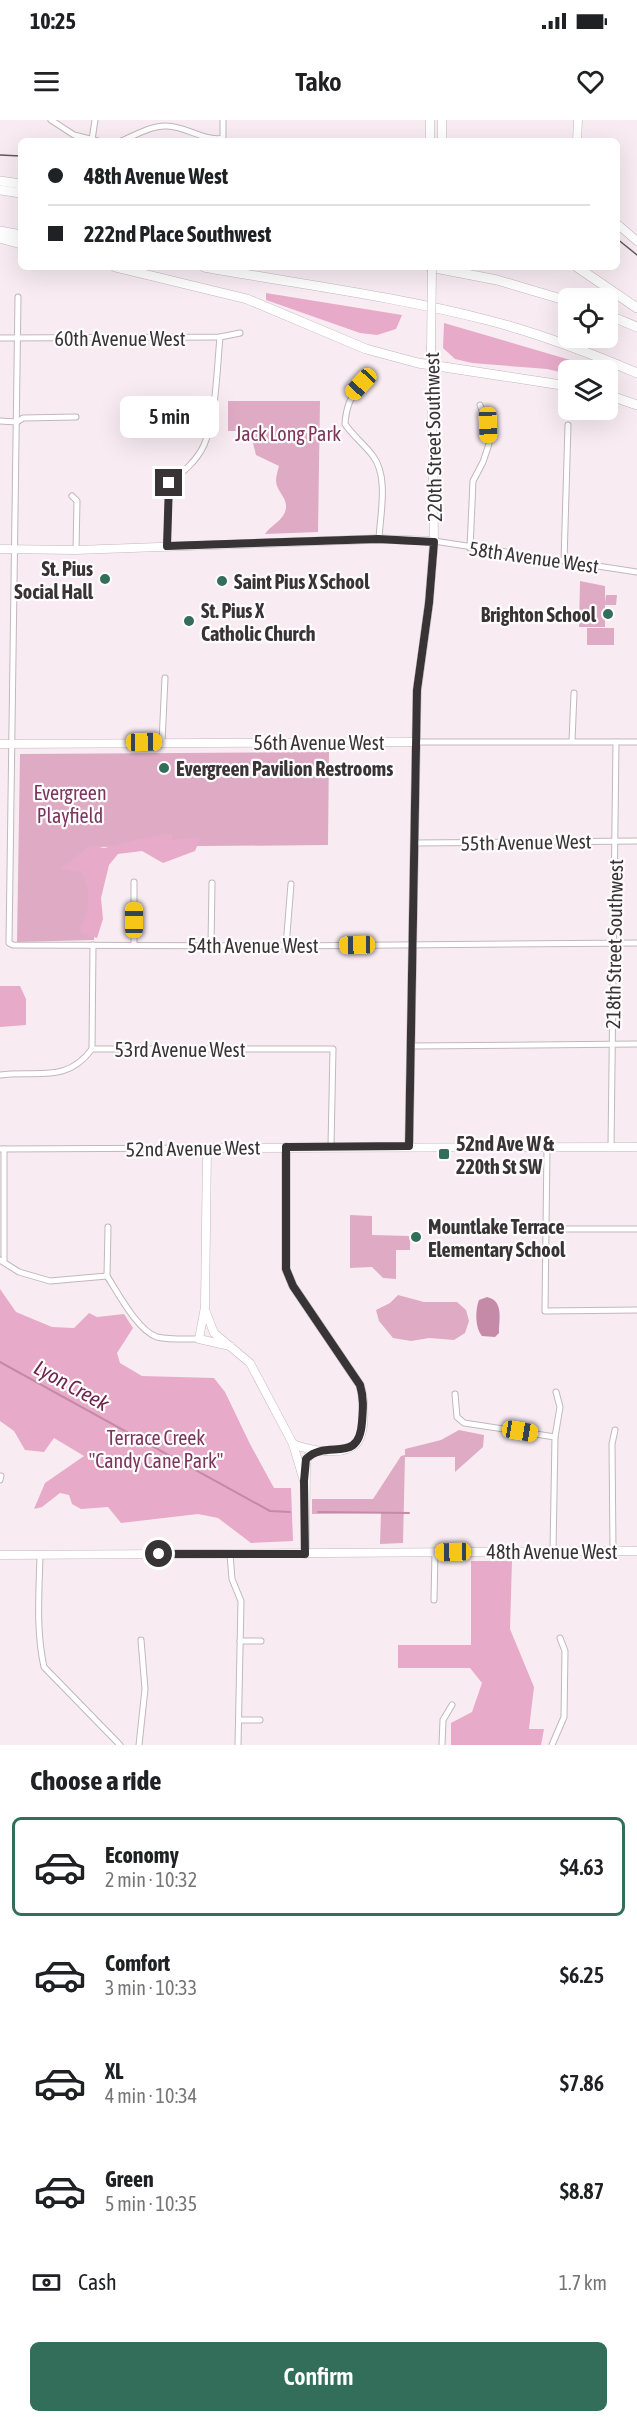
<!DOCTYPE html>
<meta charset="utf-8">
<style>
body{margin:0;font-family:"Asap Condensed",sans-serif;background:#f2f2f2;color:#202124;height:100vh;display:flex;flex-direction:column;font-size:22px;white-space:nowrap}
*{box-sizing:border-box;margin:0}
p{font-size:20px;color:#757577}
.icon{flex:none;width:33px;height:33px;fill:none;stroke:currentColor;stroke-width:2;stroke-linecap:round;stroke-linejoin:round}
.map{position:relative;height:1625px;overflow:hidden}
.panel{display:flex;flex-direction:column;background:#fff;flex:1}
.panel>*{flex:none}
.top-card{position:absolute;left:18px;top:18px;width:602px;height:132px;border-radius:9px;box-shadow:0 6px 24px #0002;display:grid;align-content:center;height:132px;padding:0 30px;background:#fff}
.tools{position:absolute;left:558px;top:168px;display:grid;gap:12px}
.tools a{display:grid;place-items:center;width:60px;height:60px;border-radius:9px;background:#fff;box-shadow:0 6px 24px #0002;font-size:30px}
.end{position:absolute;width:27px;height:27px;margin:-14px;border:8px solid #383335;background:#fff;box-shadow:0 0 0 3px #fff}
.from{border-radius:50%}
.bubble{position:absolute;height:42px;border-radius:9px;background:#fff;box-shadow:0 6px 24px #0002;font-size:20px;font-weight:600;line-height:42px;text-align:center}
.car{position:absolute;width:18px;height:36px;margin:-18px -9px;border-radius:8px;box-shadow:0 0 4px 2px #0007;background:linear-gradient(#f5c518 24%,#345 0 40%,#f5c518 0 76%,#345 0 86%,#f5c518 0)}
.top-card b{display:flex;align-items:center;gap:21px;height:57px;font-size:22px}
.top-card b+b{border-top:2px solid #e0e0e0}
.top-card i{width:15px;height:15px;background:#202124}
ul{padding:0;list-style:none}
li{display:flex;align-items:center;gap:18px;height:99px;margin:0 12px 9px;padding:0 18px;border:3px solid transparent;border-radius:9px}
li div{flex:1}
li b{display:block;font-size:22px}
li em{font-style:normal;font-weight:600}
li.selected{border-color:#326e59}
li>.icon{width:54px;height:54px;stroke-width:1.5}
h2{padding:0 30px;font-size:27px;line-height:72px}
.pay{display:flex;align-items:center;gap:15px;height:66px;padding:0 30px;font-size:22px}
.pay p{margin-inline-start:auto}
.cta{display:flex;gap:12px;margin-top:auto;padding:12px 30px}
.cta a{flex:1;height:69px;border-radius:9px;background:#326e59;color:#fff;font-size:24px;font-weight:600;line-height:69px;text-align:center}
.status{display:flex;justify-content:space-between;align-items:center;height:42px;padding:0 30px;background:#fff;direction:ltr}
.status svg{height:16px;fill:currentColor}
header{display:flex;justify-content:space-between;align-items:center;height:78px;padding:0 30px;background:#fff;font-size:27px;font-weight:600}
.map>svg:first-child{display:block}
.green{fill:#dfabc4}
.forest{fill:#e7abc9}
.water{fill:#c48aa7}
.lines{fill:none;stroke-linecap:round;stroke-linejoin:round}
.stream{stroke:#c48aa7;stroke-width:2}
.street-casing{stroke:#c2b7bc;stroke-width:7}
.secondary-casing{stroke:#c2b7bc;stroke-width:9}
.highway-casing{stroke:#c2b7bc;stroke-width:10}
.street{stroke:#fff;stroke-width:5}
.secondary{stroke:#fff;stroke-width:8}
.highway{stroke:#fff;stroke-width:9}
.tram{stroke:#615a5d;stroke-width:1.5}
.secondary-bridge-casing{stroke:#c2b7bc;stroke-width:9;stroke-linecap:butt}
.secondary-bridge{stroke:#fff;stroke-width:8}
.route{stroke:#383335;stroke-width:8}
.poi-dot{fill:#326e59;stroke:#fffcfd;stroke-width:2}
.labels{text-anchor:middle;dominant-baseline:central;stroke-width:4.5;stroke-linejoin:round;paint-order:stroke}
.street-label{font-size:20px;fill:#383335;stroke:#fffcfd}
.park-label{font-size:20px;fill:#7c355d;stroke:#fffcfd}
.poi-label{font-size:20px;font-weight:bold;fill:#383335;stroke:#fffcfd;text-anchor:start}
.water-label{font-size:21px;font-style:italic;fill:#6c264f;stroke:#fffcfd}
</style>
<div class="status"><b>10:25</b><svg viewBox="0 0 49 12"><path d="M0 12V9h3v3zM5 12V6h3v6zM10 12V3h3v9zM15 12V0h3v12zM26 1h20v11H26zM47 4h2v5h-2z"/></svg></div>
<header><svg class="icon" aria-label="menu" viewBox="0 0 24 24"><path d="M4 6h16M4 12h16M4 18h16"/></svg>Tako<svg class="icon" aria-label="heart" viewBox="0 0 24 24"><path d="M12 20l-8-8c-3-5 5-10 8-4 3-6 11-1 8 4z"/></svg></header>
<div class="map">
<svg width="637" height="1625" viewBox="0 0 637 1625">
<rect width="100%" height="100%" fill="#f8ecf2"/>
<g class="green">
<path d="M228 281H320L318 412 265 414C270 406 281 402 285 392 290 378 276 373 276 360 276 356 278 350 279 346L256 335 250 311H228Z"/>
<path d="M580 461 605 466V483L606 475H617L616 485H605V507H579Z"/>
<rect x="587" y="508" width="27" height="17"/>
<path d="M329 632 328 725 96 727 94 820 17 822 20 634Z"/>
<path d="M350 1095 372 1096V1115L410 1116V1130H396V1159L383 1158 372 1147 350 1148Z"/>
<path d="M398 1175 424 1182H457L466 1190 469 1201 465 1213 454 1220 429 1218 411 1221 393 1218 379 1201 376 1190 390 1183Z"/>
<path d="M459 1310 484 1315 483 1327 455 1352V1337H405L403 1423 380 1424 381 1393 312 1394V1379H373L401 1336 405 1335V1329L441 1320Z"/>
</g>
<g class="forest">
<path d="M266 173 402 195 396 209 377 215 360 213 266 180Z"/>
<path d="M444 203 584 244 599 250H568V254L547 249 472 243 455 239 443 228Z"/>
<path d="M172 714V720L201 717 195 731 163 743 142 731 118 734 109 745 101 778 103 799 97 818 83 814 80 808C91 789 91 772 81 751L61 749 90 725 104 728 149 717Z"/>
<path d="M0 866H20L26 879V905L0 907Z"/>
<path d="M0 1169 16 1192 52 1207 74 1208 89 1193 97 1197 124 1194 133 1208 117 1233 120 1243 142 1256 214 1258 225 1272 250 1324 274 1368H291L293 1421 251 1423 218 1398 198 1394 121 1403 108 1387 81 1389 72 1384 69 1375 60 1373 42 1387 34 1389 45 1363 84 1336 54 1318 44 1332 25 1330 14 1311 0 1301Z"/>
<path d="M471 1441H512L510 1509 534 1567 529 1609H544L541 1625H451V1603L472 1592 482 1563 470 1548H398V1525H471Z"/>
</g>
<path class="water" d="M487 1177C504 1181 499 1199 499 1213L495 1217 482 1216C475 1208 475 1190 479 1180Z"/>
<g class="lines">
<g class="stream">
<path d="M0 1242 270 1391 290 1392"/>
<path d="M318 1392 409 1393"/>
</g>
<g class="street-casing">
<g id="street">
<path d="M51 0 74 15 98 21"/>
<path d="M92 20 95 0"/>
<path d="M121 21C134 16 152 5 167 6 186 6 204 22 223 18V0"/>
<path d="M18 177 9 823 13 825 286 826 637 823"/>
<path d="M0 218 220 217 240 213"/>
<path d="M361 264C350 277 346 288 345 304 353 316 365 325 373 336 389 357 380 395 379 419"/>
<path d="M0 301 17 302 23 298 76 297"/>
<path d="M72 376 77 381 76 430"/>
<path d="M434 421 637 452"/>
<path d="M167 426 169 363C183 352 197 341 204 325 216 298 217 248 220 217"/>
<path d="M470 428 473 361 483 342 489 324 488 305 480 285"/>
<path d="M564 441 568 305"/>
<path d="M572 621 574 573"/>
<path d="M162 622 165 558"/>
<path d="M415 622H637"/>
<path d="M414 723 637 721"/>
<path d="M134 825V762"/>
<path d="M211 825 212 763"/>
<path d="M286 826 291 764"/>
<path d="M412 926 637 924"/>
<path d="M92 929 93 825"/>
<path d="M0 955C37 950 66 964 92 929H333L331 1026"/>
<path d="M547 1027 545 1191 637 1190"/>
<path d="M611 1027 616 622"/>
<path d="M0 1029 207 1028"/>
<path d="M4 1029V1141"/>
<path d="M545 1109H637"/>
<path d="M0 1140 19 1152 50 1161 107 1156C118 1173 138 1211 157 1217 171 1220 186 1219 199 1219"/>
<path d="M107 1156 108 1107"/>
<path d="M455 1274 457 1297 464 1303 555 1317"/>
<path d="M0 1360 1 1356"/>
<path d="M613 1430 612 1324 615 1310"/>
<path d="M553 1431 555 1317 560 1287 556 1272"/>
<path d="M230 1434 232 1459 241 1481 238 1625"/>
<path d="M40 1436C39 1473 36 1511 44 1547L120 1625"/>
<path d="M434 1480 435 1432"/>
<path d="M240 1521H261"/>
<path d="M239 1600H260"/>
<path d="M139 1625 145 1569 141 1520"/>
<path d="M442 1625 443 1600 452 1585"/>
<path d="M552 1625 564 1597 565 1531 560 1518"/>
</g>
</g>
<g class="secondary-casing">
<g id="secondary">
<path d="M442 0V21"/>
<path d="M430 21V0"/>
<path d="M577 21 578 0"/>
<path d="M616 103 637 121"/>
<path d="M0 429 76 430 379 419 434 421"/>
<path d="M0 624 415 622"/>
<path d="M409 1026 417 571 429 483 434 421 431 229"/>
<path d="M286 1027V1149L293 1166 360 1265C364 1278 367 1313 356 1324 342 1337 308 1330 293 1324"/>
<path d="M206 1192 214 1213 250 1243 293 1324 304 1361"/>
<path d="M230 1226 199 1219 205 1187 207 1028 637 1027"/>
<path d="M305 1434 306 1343 309 1335 317 1331"/>
<path d="M0 1435 637 1431"/>
</g>
</g>
<g class="highway-casing">
<g id="highway">
<path d="M0 61 21 64"/>
<path d="M0 70 21 73"/>
<path d="M0 111 21 115"/>
<path d="M0 118 21 124"/>
<path d="M115 147 247 179 366 229 418 243 568 266"/>
<path d="M204 147C298 164 394 176 487 200 538 213 588 232 637 253"/>
<path d="M430 147 497 160 568 181"/>
<path d="M577 147 637 188"/>
<path d="M608 195 637 207"/>
<path d="M608 275 637 285"/>
</g>
</g>
<use href="#street" class="street"/>
<use href="#secondary" class="secondary"/>
<use href="#highway" class="highway"/>
<g class="tram">
<path d="M0 35 21 36"/>
<path d="M616 118 637 135"/>
</g>
<g class="secondary-bridge-casing">
<path id="secondary-bridge" d="M431 229 432 147"/>
</g>
<use href="#secondary-bridge" class="secondary-bridge"/>
</g>
<g class="lines">
<path class="route" d="M159 1434H305L304 1361 306 1339C327 1318 359 1346 362 1302 363 1289 364 1278 360 1265L293 1166 286 1149V1027L409 1026 417 570 429 483 434 422 378 419 167 426 169 363"/>
</g>
<g class="poi-dot">
<circle cx="105" cy="459" r="6"/>
<circle cx="222" cy="461" r="6"/>
<circle cx="608" cy="494" r="6"/>
<circle cx="189" cy="501" r="6"/>
<circle cx="164" cy="648" r="6"/>
<rect x="438" y="1028" width="12" height="12" rx="3"/>
<circle cx="416" cy="1117" r="6"/>
</g>
<g class="labels">
<g class="street-label">
<text x="120" y="218">60th Avenue West</text>
<text transform="translate(433 317) rotate(-91)">220th Street Southwest</text>
<text transform="translate(534 437) rotate(8)">58th Avenue West</text>
<text x="319" y="622">56th Avenue West</text>
<text transform="translate(526 722) rotate(-1)">55th Avenue West</text>
<text transform="translate(614 824) rotate(-89)">218th Street Southwest</text>
<text x="253" y="825">54th Avenue West</text>
<text x="180" y="929">53rd Avenue West</text>
<text transform="translate(193 1028) rotate(-1)">52nd Avenue West</text>
<text x="552" y="1431">48th Avenue West</text>
</g>
<g class="park-label">
<text x="288" y="313">Jack Long Park</text>
<text x="70" y="672">Evergreen<tspan x="70" dy="23">Playfield</tspan></text>
<text x="156" y="1317">Terrace Creek<tspan x="156" dy="23">"Candy Cane Park"</tspan></text>
</g>
<g class="poi-label">
<text x="93" y="448" text-anchor="end">St. Pius<tspan x="93" dy="23">Social Hall</tspan></text>
<text x="234" y="461">Saint Pius X School</text>
<text x="201" y="490">St. Pius X<tspan x="201" dy="23">Catholic Church</tspan></text>
<text x="596" y="494" text-anchor="end">Brighton School</text>
<text x="176" y="648">Evergreen Pavilion Restrooms</text>
<text x="456" y="1023">52nd Ave W &amp;<tspan x="456" dy="23">220th St SW</tspan></text>
<text x="428" y="1106">Mountlake Terrace<tspan x="428" dy="23">Elementary School</tspan></text>
</g>
<g class="water-label">
<text transform="translate(72 1265) rotate(29)">Lyon Creek</text>
</g>
</g>
</svg>
<div class="tools">
<a><svg class="icon" aria-label="locate" viewBox="0 0 24 24"><circle cx="12" cy="12" r="6"/><path d="M12 2v4M12 18v4M2 12h4M18 12h4"/></svg></a>
<a><svg class="icon" aria-label="layers" viewBox="0 0 24 24"><path d="M12 4l9 5-9 5-9-5zM3 14l9 5 9-5"/></svg></a>
</div>
<i class="end from" style="left:159px;top:1434px"></i>
<i class="end" style="left:169px;top:363px"></i>
<div class="bubble" style="left:120px;top:276px;width:99px">5 min</div>
<i class="car" style="left:361px;top:264px;rotate:223deg"></i>
<i class="car" style="left:488px;top:305px;rotate:178deg"></i>
<i class="car" style="left:144px;top:622px;rotate:89deg"></i>
<i class="car" style="left:134px;top:800px;rotate:0deg"></i>
<i class="car" style="left:357px;top:825px;rotate:269deg"></i>
<i class="car" style="left:520px;top:1311px;rotate:99deg"></i>
<i class="car" style="left:453px;top:1432px;rotate:269deg"></i>
<div class="top-card">
<b><i class="from"></i>48th Avenue West</b>
<b><i></i>222nd Place Southwest</b>
</div>
</div>
<section class="panel">
<h2>Choose a ride</h2>
<ul>
<li class="selected"><svg class="icon" aria-label="car" viewBox="0 0 24 24"><path d="M5 17H2v-5l4-1 3-4h7l3 4 3 1v5h-3M9 17h6M6 11h13"/><circle cx="7" cy="17" r="2"/><circle cx="17" cy="17" r="2"/></svg><div><b>Economy</b><p>2 min · 10:32</p></div><em>$4.63</em></li>
<li><svg class="icon" aria-label="car" viewBox="0 0 24 24"><path d="M5 17H2v-5l4-1 3-4h7l3 4 3 1v5h-3M9 17h6M6 11h13"/><circle cx="7" cy="17" r="2"/><circle cx="17" cy="17" r="2"/></svg><div><b>Comfort</b><p>3 min · 10:33</p></div><em>$6.25</em></li>
<li><svg class="icon" aria-label="car" viewBox="0 0 24 24"><path d="M5 17H2v-5l4-1 3-4h7l3 4 3 1v5h-3M9 17h6M6 11h13"/><circle cx="7" cy="17" r="2"/><circle cx="17" cy="17" r="2"/></svg><div><b>XL</b><p>4 min · 10:34</p></div><em>$7.86</em></li>
<li><svg class="icon" aria-label="car" viewBox="0 0 24 24"><path d="M5 17H2v-5l4-1 3-4h7l3 4 3 1v5h-3M9 17h6M6 11h13"/><circle cx="7" cy="17" r="2"/><circle cx="17" cy="17" r="2"/></svg><div><b>Green</b><p>5 min · 10:35</p></div><em>$8.87</em></li>
</ul>
<div class="pay"><svg class="icon" aria-label="cash" viewBox="0 0 24 24"><path d="M3 7h18v10H3z"/><circle cx="12" cy="12" r="2"/></svg>Cash<p>1.7 km</p></div>
<div class="cta"><a>Confirm</a></div>
</section>
